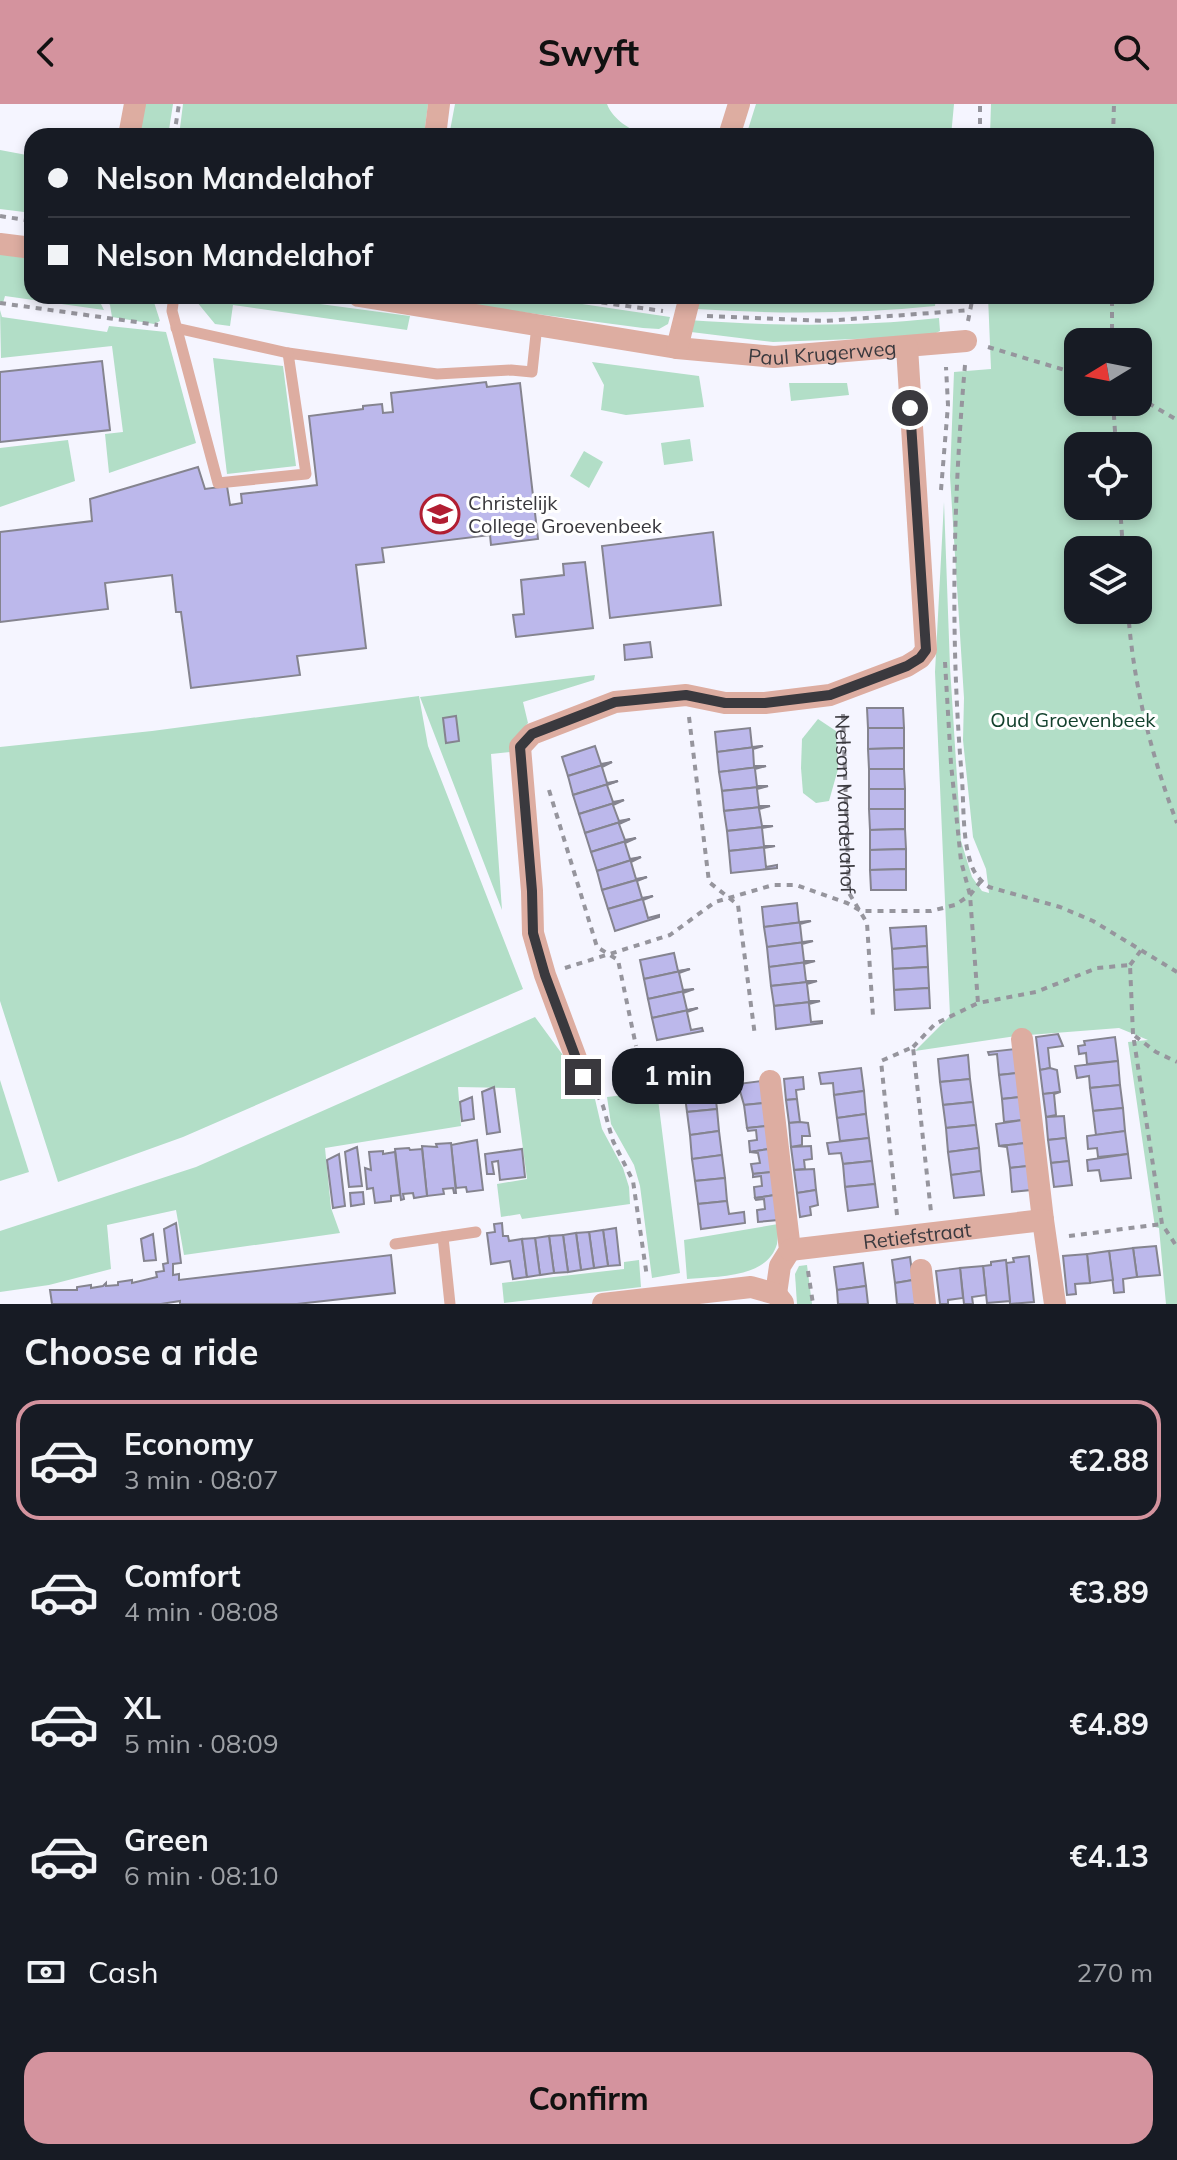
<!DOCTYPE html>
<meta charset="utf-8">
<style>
body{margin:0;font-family:Mulish,sans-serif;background:#242831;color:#f1f3f6;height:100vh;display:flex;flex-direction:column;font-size:30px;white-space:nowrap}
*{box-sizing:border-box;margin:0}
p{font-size:26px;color:#9ea1a6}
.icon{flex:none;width:44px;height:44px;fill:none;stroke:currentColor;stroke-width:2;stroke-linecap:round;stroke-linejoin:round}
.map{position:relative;height:1200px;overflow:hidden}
.sheet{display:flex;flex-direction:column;background:#171b24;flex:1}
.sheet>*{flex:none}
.banner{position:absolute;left:24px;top:24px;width:1130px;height:176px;border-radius:24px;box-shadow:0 4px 12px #0003;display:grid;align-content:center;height:176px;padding:0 24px;background:#171b24}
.needle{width:52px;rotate:260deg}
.buttons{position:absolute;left:1064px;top:224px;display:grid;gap:16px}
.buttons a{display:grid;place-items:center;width:88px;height:88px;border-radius:16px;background:#171b24;box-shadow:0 4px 12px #0003;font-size:40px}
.end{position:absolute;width:36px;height:36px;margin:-18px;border:10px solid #3a393e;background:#fff;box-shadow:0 0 0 4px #fff}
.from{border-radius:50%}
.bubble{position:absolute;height:56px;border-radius:24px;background:#171b24;box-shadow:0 4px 12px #0003;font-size:26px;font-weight:700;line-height:56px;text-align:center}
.banner b{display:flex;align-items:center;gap:28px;height:76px;font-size:30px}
.banner b+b{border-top:2px solid #363941}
.banner i{width:20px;height:20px;background:#f1f3f6}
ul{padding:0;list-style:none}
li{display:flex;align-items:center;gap:24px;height:120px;margin:0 16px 12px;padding:0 8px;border:4px solid transparent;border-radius:24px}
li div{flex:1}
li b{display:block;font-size:30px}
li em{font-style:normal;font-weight:700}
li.active{border-color:#d4939e}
li>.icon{width:72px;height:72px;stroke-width:1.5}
h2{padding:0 24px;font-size:36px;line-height:96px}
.pay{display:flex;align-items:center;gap:20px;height:88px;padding:0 24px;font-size:30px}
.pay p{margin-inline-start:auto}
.button{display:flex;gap:16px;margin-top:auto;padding:16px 24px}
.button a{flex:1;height:92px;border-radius:24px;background:#d4939e;color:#111;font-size:32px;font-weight:700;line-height:92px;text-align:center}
header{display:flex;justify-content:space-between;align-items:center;height:104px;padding:0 24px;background:#d4939e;color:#111;font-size:36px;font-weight:700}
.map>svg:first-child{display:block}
.green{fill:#b2dec7;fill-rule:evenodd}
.building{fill:#bcb8eb;stroke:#85848f;stroke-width:2}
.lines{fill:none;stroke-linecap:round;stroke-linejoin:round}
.path{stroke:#96959d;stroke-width:4;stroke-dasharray:6 6;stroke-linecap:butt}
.service{stroke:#ddada1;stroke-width:11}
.minor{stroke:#ddada1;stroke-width:22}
.route{stroke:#3a393e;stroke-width:10}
.labels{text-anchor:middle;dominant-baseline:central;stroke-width:6;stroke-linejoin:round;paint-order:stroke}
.street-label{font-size:20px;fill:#3a393e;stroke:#fff}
.poi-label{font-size:20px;fill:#3a393e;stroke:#fff;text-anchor:start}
.park-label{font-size:20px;fill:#13412d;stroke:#fff}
</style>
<header><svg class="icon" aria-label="back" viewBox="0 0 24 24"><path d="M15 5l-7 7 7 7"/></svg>Swyft<svg class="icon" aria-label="search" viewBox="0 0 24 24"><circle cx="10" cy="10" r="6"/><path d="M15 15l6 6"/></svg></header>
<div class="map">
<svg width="1177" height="1200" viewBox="0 0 1177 1200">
<rect width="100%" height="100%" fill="#f5f5ff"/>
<g class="green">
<path d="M143 0H173L168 32H138Z"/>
<path d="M183 0H428L424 32H179Z"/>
<path d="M455 0H607C613 16 630 25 645 32H449Z"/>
<path d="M756 0H954L951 32H746Z"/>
<path d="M991 0H1177V1200H1166L1159 1124 1155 1123 1128 938 1148 936 1119 924 1016 932 915 947 950 912 935 568 944 398 950 563 961 737 972 773 982 787 989 789 986 765 973 733 963 636 964 594 950 372 954 268 991 265 988 192H1146V32H990ZM1078 238H1138V298H1078ZM1078 342H1138V402H1078ZM1078 446H1138V506H1078Z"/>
<path d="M0 46 32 52V109L0 105Z"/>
<path d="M0 150 32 155V192H97L104 206 5 192 3 199 0 198Z"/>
<path d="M103 192H152L160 217 154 220 112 213 110 201Z"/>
<path d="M192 192H260L410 212 407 226 233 201 230 222 215 220Z"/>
<path d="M431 192H528L670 213 668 220 659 225 643 224 431 196Z"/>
<path d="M699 192H936L935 202C855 210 776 210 696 205Z"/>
<path d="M0 206 2 213 107 228 109 222 166 228 196 339 109 369 105 330 123 328 112 242 1 254Z"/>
<path d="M939 214 940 227 936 229V232L773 238 691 228 688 216C771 222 856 223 939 214Z"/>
<path d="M213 254 283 262 296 362 227 370Z"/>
<path d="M592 258 699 272 704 303 626 311 601 306 604 281Z"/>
<path d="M789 279H847L849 291 791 297Z"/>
<path d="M690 335 693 357 664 361 661 339Z"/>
<path d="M68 336 75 377 0 403V344Z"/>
<path d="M584 347 603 358 589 384 570 372Z"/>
<path d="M595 571 594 576 523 598 528 619 512 637 511 648 491 650 502 806 420 593Z"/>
<path d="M419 592 428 642 523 885 183 1033 58 1078 0 897V643L152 627Z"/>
<path d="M818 615 836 627 838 665 829 697 816 699 803 689 801 664 802 635Z"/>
<path d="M535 913 595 995 602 1025 623 1064 629 1083 630 1100 522 1115 520 1110 501 1113 497 1080 527 1075 515 984 458 983 461 1022 325 1044 331 1104 340 1129 184 1151 176 1106 107 1121 111 1165 49 1181 0 1188V1127L196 1063Z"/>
<path d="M0 976 29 1068 0 1077Z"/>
<path d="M657 987 680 1169 652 1174 640 1082 634 1061 611 1020 607 993Z"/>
<path d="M778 1120C778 1126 778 1134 777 1140 767 1175 716 1172 687 1175L684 1136Z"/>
<path d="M639 1156 641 1183 504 1199 502 1179 624 1165V1158Z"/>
<path d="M807 1161 812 1200H797L795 1170 799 1162Z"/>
</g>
<g class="building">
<path d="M102 257 110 326 0 338V268Z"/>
<path d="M486 278 487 283 520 279 538 435 491 441 490 431 382 444 384 458 356 461 366 544 297 552 300 571 191 584 181 508H176L172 471 105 479 108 505 0 518V428L92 417 90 395 198 363 205 385 227 382 230 401 242 399 241 390 317 381 309 312 363 305V302L382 300 383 309 393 308 391 289Z"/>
<path d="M713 428 721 501 610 514 602 442Z"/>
<path d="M585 458 593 524 516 533 513 511 524 510 521 476 564 471 563 460Z"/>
<path d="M650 538 652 553 625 556 624 541Z"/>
<path d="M867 604H903L904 624H868Z"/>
<path d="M456 612 459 637 446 639 443 614Z"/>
<path d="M750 624 752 643 763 642 717 648 715 628Z"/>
<path d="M868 624H904V644L868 645Z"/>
<path d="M595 642 601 660 612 658 568 672 562 653Z"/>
<path d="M763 642 753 645 754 662H766L719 668 717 648Z"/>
<path d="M904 644V665H869L868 645Z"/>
<path d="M612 658 602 663 607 679 618 677 573 691 568 672Z"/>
<path d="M766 662 755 665 757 682H768L722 687 719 668Z"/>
<path d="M869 665H904L905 685H869Z"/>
<path d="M618 677 607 681 613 698 624 696 579 710 573 691Z"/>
<path d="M768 682 757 685 759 702H770L724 707 722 687Z"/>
<rect x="869" y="685" width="36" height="20"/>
<path d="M624 696 613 701 619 717 630 715 585 729 579 710Z"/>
<path d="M770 702 759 705 762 722H773L727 727 724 707Z"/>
<path d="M869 705H905V725L870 726Z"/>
<path d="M630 715 619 720 625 736 636 734 591 748 585 729Z"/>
<path d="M773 722 762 724 764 742H775L729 747 727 727Z"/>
<path d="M905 725 906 745 870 746V726Z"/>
<path d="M636 734 625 739 630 755 641 753 597 767 591 748Z"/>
<path d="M775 742 764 744 766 763 777 761V764L731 769 729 747Z"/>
<path d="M906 745V765L870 766V746Z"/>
<path d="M641 753 631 758 636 775 647 773 602 786 597 767Z"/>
<path d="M906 765V786H871L870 766Z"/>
<path d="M647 773 637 777 642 794 653 792 608 805 602 786Z"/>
<path d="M653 792 643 796 648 814 659 811V813L615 827 608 805Z"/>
<path d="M797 799 799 818 811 817 764 823 762 803Z"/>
<path d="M811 817 800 820 802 838 813 837 767 843 764 823Z"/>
<path d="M926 822 927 842 892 845 890 824Z"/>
<path d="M813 837 802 840 804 857H815L769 863 767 843Z"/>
<path d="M927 842 928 863 893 865 892 845Z"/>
<path d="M674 849 678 867 690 865 644 875 640 856Z"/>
<path d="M815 857 804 860 806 877H817L771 882 769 863Z"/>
<path d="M928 863 929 884 894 886 893 865Z"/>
<path d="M690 865 679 869 683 886 694 885 648 895 644 875Z"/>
<path d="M817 877 807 880 809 897H820L774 902 771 882Z"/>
<path d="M929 884 930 904 895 906 894 886Z"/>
<path d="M694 885 683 889 687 906 698 904 652 914 648 895Z"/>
<path d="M820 897 809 900 811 918 822 917V919L776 925 774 902Z"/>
<path d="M698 904 687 908 691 926 702 924 703 927 657 936 652 914Z"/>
<path d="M1058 930 1063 942 1048 944 1050 964 1040 966 1036 933Z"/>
<path d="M1115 933 1118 957 1087 960 1086 949 1079 950 1078 942 1085 941 1084 937Z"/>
<path d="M1015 945 1017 969 999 971 997 950 989 951 988 948Z"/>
<path d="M968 951 970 975 940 978 938 955Z"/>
<path d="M1118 957 1120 981 1090 984 1089 972 1077 974 1075 962Z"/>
<path d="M861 964 864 987 834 991 833 979 821 980 819 969Z"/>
<path d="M1050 964 1057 966 1060 988 1043 990 1040 966Z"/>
<path d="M1017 969 1020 993 1002 995 999 971Z"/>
<path d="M803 973 804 985 796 986 797 995 786 996 784 975Z"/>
<path d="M970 975 973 998 943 1001 940 978Z"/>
<path d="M761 977 764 999 744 1001 738 980Z"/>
<path d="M714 981 717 1005 687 1008 684 985Z"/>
<path d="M1120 981 1123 1004 1093 1007 1090 984Z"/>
<path d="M494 983 500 1028 487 1030 482 988Z"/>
<path d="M864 987 866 1010 837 1014 834 991Z"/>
<path d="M1060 988 1054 990 1056 1011 1046 1013 1043 990Z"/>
<path d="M472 993 474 1015 462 1017 460 998Z"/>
<path d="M1020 993 1023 1016 1004 1018 1002 995Z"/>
<path d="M797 995 800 1018 789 1019 786 996Z"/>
<path d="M973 998 976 1021 946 1024 943 1001Z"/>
<path d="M764 999 766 1022 747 1024 744 1001Z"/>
<path d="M1123 1004 1125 1027 1096 1031 1093 1007Z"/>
<path d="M717 1005 719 1027 690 1031 687 1008Z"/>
<path d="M866 1010 869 1034 840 1037 837 1014Z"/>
<path d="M1064 1012 1066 1034 1048 1036 1046 1013Z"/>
<path d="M1023 1016 1026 1039 999 1042 996 1020Z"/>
<path d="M800 1018 808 1019 810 1032H802V1041L791 1043 789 1019Z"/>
<path d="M976 1021 979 1044 948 1048 946 1024Z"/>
<path d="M766 1022 769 1045 750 1048 749 1037 757 1036 756 1026 748 1027 747 1024Z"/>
<path d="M719 1027 722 1051 692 1055 690 1031Z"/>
<path d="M1125 1027 1128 1050 1098 1053 1097 1044 1088 1045 1087 1032Z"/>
<path d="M869 1034 872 1057 843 1060 841 1049 829 1050 827 1039Z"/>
<path d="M1066 1034 1069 1057 1051 1059 1048 1036Z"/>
<path d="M477 1036 483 1086 467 1088 466 1083 456 1084 451 1041Z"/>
<path d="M451 1039 456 1089H454L453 1084 443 1085 444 1090 427 1092 422 1042 437 1043 436 1040Z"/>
<path d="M1026 1039 1028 1062 1010 1064 1007 1043 999 1042Z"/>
<path d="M811 1042 812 1055 804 1056 805 1065 794 1066 791 1043Z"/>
<path d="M357 1043 362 1082 349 1083 345 1048Z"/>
<path d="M409 1044 410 1046 422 1045 427 1092 414 1094 413 1089 403 1090 404 1095 401 1096 395 1045Z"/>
<path d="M979 1044 981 1067 951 1071 948 1048Z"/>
<path d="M522 1045 525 1073 500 1076 498 1057 492 1058 494 1070H487L485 1050Z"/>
<path d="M769 1045 772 1068 753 1070 751 1060 760 1059 758 1049 750 1048Z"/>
<path d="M383 1047V1050L395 1048 400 1091 391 1092V1097L375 1099 373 1084 367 1085 365 1064 371 1066 369 1048Z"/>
<path d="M339 1050 345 1102 333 1104 327 1056Z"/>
<path d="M1128 1050 1131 1074 1101 1077 1099 1066 1088 1067 1087 1056Z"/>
<path d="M722 1051 725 1074 695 1077 692 1055Z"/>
<path d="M872 1057 875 1080 845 1083 843 1060Z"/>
<path d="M1069 1057 1072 1081 1054 1083 1051 1059Z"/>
<path d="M1028 1062 1031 1086 1012 1088 1010 1064Z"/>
<path d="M814 1065 816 1086 797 1089 794 1066Z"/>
<path d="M981 1067 984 1091 954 1094 951 1071Z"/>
<path d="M772 1068 775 1091 755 1094 754 1083 762 1082 761 1072 753 1073V1070Z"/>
<path d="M725 1074 727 1097 698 1100 695 1077Z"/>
<path d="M875 1080 878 1103 848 1107 845 1083Z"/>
<path d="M816 1086 818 1101 810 1103 811 1111 800 1113 797 1089Z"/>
<path d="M363 1088 364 1100 351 1102 350 1089Z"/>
<path d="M775 1091 778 1116 758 1118 757 1106 765 1105 764 1095 756 1096 755 1094Z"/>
<path d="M727 1097 729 1110 744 1108 745 1119 701 1125 698 1100Z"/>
<path d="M176 1119 181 1159 173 1160V1171L179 1170V1176L391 1151 395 1189 297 1200H180V1197L161 1200H52L50 1186H77V1183L91 1181V1184L103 1182 106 1179V1182L118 1181V1178L132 1176V1179L157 1173 156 1168 164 1167 163 1160 168 1159 164 1125Z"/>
<path d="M502 1119 503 1132H508L509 1137 522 1135 527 1173 513 1175 510 1157 491 1160 487 1129 495 1128 494 1120Z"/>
<path d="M616 1124 620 1161 608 1162 603 1126Z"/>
<path d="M603 1126 608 1162 594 1164 589 1128Z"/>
<path d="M589 1128 594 1164 581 1166 576 1129Z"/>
<path d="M576 1129 581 1166 568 1168 563 1131Z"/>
<path d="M153 1130 156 1156 144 1157 141 1135Z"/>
<path d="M563 1131 568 1168 554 1169 549 1132Z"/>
<path d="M549 1132 554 1169 540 1171 535 1134Z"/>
<path d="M535 1134 540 1171 527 1173 522 1135Z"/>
<path d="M1156 1142 1160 1171 1137 1173 1133 1144Z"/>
<path d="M1133 1144 1137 1173 1123 1175 1124 1188 1114 1189 1109 1147Z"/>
<path d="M1109 1147 1113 1176 1090 1179 1087 1150Z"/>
<path d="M1087 1150 1090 1179 1075 1180 1076 1190 1067 1191 1063 1152Z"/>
<path d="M1029 1152 1034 1198 1010 1200 1006 1159 1014 1158 1013 1154Z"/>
<path d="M910 1153 913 1176 895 1179 892 1156Z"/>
<path d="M1006 1156 1010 1197 987 1199 983 1162 991 1161V1158Z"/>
<path d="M863 1159 866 1182 837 1186 834 1163Z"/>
<path d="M983 1162 986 1191 972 1193 973 1200H964L960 1164Z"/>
<path d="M960 1164 963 1194 948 1196V1200H940L936 1167Z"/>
<path d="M913 1176 916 1200H897L895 1179Z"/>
<path d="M866 1182 868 1200H838L837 1186Z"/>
</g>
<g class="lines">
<g class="path">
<path d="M174 32 179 0"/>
<path d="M980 32V0"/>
<path d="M1113 32 1114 0"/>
<path d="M0 112 32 117"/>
<path d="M554 192 663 207"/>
<path d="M0 199 158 221"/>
<path d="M707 212 825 217 970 206"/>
<path d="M968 217 973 192"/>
<path d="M1112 238V192"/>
<path d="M988 243 1078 270"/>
<path d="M965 261C953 399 950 536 962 675 964 703 962 739 973 765 977 773 983 779 989 783L1060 803 1093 817 1177 868"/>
<path d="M1138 293 1177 316"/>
<path d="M1113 298 1116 342"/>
<path d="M941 386 948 301 946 263"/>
<path d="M1120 402 1123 446"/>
<path d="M1128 506C1133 579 1151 651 1177 719"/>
<path d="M945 558 951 660 961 757 970 791 978 899 1036 888 1097 864 1130 861 1133 930 1162 1120 1177 1143"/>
<path id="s1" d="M843 610 849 789 867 819 873 912"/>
<path d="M689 613 709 778 738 801 755 932"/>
<path d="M549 686 597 843 618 856 636 942"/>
<path d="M1130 861 1142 845"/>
<path d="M565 864 670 831 715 798 773 781H796L847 799 861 807H931L955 801 970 791 981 777"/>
<path d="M1135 932 1156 948 1177 958"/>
<path d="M913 943 935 920 978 899"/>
<path d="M597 990 603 1002 613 1037 633 1077 647 1173"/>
<path d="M897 1111 881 957 913 943 931 1108"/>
<path d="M1069 1132 1162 1120"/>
<path d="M808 1167 813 1200"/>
</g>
<g class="service">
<path d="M174 192 172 207 218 379 306 370 288 249 437 270 511 266 532 268 537 221"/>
<path d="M176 224 288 249"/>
<path d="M443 1133 450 1200"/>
<path d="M395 1140 476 1128"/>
</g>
<g class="minor">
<path d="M129 32 135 0"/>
<path d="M435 32 439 0"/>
<path d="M729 32 739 0"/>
<path d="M0 140 32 144"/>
<path id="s2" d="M359 192 677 244 774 253 966 237"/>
<path d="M677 244 690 192"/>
<path d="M1022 935 1043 1116 1055 1200"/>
<path d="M583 973 545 871 533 829 532 787 520 643 532 630 615 598 686 591 725 599H765L830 591 907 562 920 554 926 546 907 243"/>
<path d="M770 977 790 1146 780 1162 776 1190"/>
<path id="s3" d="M790 1146 1043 1116"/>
<path d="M921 1166 925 1200"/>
<path d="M603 1200 751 1183 776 1190 783 1199"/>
</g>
</g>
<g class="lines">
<path class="route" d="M583 973 545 871 533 829 532 787 520 643 532 630 615 598 686 591 725 599H765L830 591 907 562 920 554 926 546 910 304"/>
</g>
<defs>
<g id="school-ring" transform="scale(2)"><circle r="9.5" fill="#fff" stroke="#b11e32" stroke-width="1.5"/><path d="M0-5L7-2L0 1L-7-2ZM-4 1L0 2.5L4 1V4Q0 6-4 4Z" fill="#b11e32"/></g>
</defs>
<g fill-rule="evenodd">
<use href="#school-ring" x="440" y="410"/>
</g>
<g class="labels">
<g class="street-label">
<text stroke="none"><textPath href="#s2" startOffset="468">Paul Krugerweg</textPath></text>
<text stroke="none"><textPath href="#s1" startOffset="90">Nelson Mandelahof</textPath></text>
<text stroke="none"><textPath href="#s3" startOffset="128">Retiefstraat</textPath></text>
</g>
<g class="poi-label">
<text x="468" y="398">Christelijk<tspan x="468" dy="23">College Groevenbeek</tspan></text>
</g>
<g class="park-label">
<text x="1073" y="615">Oud Groevenbeek</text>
</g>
</g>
</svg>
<div class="buttons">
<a><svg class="needle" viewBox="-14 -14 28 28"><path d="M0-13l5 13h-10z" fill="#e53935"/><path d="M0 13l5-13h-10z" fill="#9ea1a6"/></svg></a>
<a><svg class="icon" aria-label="locate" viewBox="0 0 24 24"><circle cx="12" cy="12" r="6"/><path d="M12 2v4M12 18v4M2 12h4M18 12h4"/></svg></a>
<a><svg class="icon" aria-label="layers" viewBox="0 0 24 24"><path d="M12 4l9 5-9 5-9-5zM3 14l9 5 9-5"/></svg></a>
</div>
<i class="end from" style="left:910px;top:304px"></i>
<i class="end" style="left:583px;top:973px"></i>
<div class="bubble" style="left:612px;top:944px;width:132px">1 min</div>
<div class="banner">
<b><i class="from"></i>Nelson Mandelahof</b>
<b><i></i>Nelson Mandelahof</b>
</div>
</div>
<section class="sheet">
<h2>Choose a ride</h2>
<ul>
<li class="active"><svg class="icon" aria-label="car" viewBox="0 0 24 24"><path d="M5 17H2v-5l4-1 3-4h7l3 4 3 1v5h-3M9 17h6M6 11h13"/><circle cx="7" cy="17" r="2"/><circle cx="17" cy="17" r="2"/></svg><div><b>Economy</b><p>3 min · 08:07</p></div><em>€2.88</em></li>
<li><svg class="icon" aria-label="car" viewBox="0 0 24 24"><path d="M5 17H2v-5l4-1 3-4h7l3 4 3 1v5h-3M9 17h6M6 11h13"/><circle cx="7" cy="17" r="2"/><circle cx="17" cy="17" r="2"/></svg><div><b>Comfort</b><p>4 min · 08:08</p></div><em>€3.89</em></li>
<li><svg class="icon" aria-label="car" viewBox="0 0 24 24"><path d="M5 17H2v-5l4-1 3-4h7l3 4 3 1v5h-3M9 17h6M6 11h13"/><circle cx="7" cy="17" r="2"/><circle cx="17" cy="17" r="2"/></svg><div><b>XL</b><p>5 min · 08:09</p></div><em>€4.89</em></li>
<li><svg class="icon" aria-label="car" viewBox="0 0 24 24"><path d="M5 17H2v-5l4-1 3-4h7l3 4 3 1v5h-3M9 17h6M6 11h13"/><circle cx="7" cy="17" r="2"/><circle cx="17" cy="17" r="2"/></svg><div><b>Green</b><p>6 min · 08:10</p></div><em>€4.13</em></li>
</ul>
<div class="pay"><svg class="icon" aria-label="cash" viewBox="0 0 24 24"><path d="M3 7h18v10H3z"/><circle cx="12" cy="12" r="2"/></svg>Cash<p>270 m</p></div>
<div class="button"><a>Confirm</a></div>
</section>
